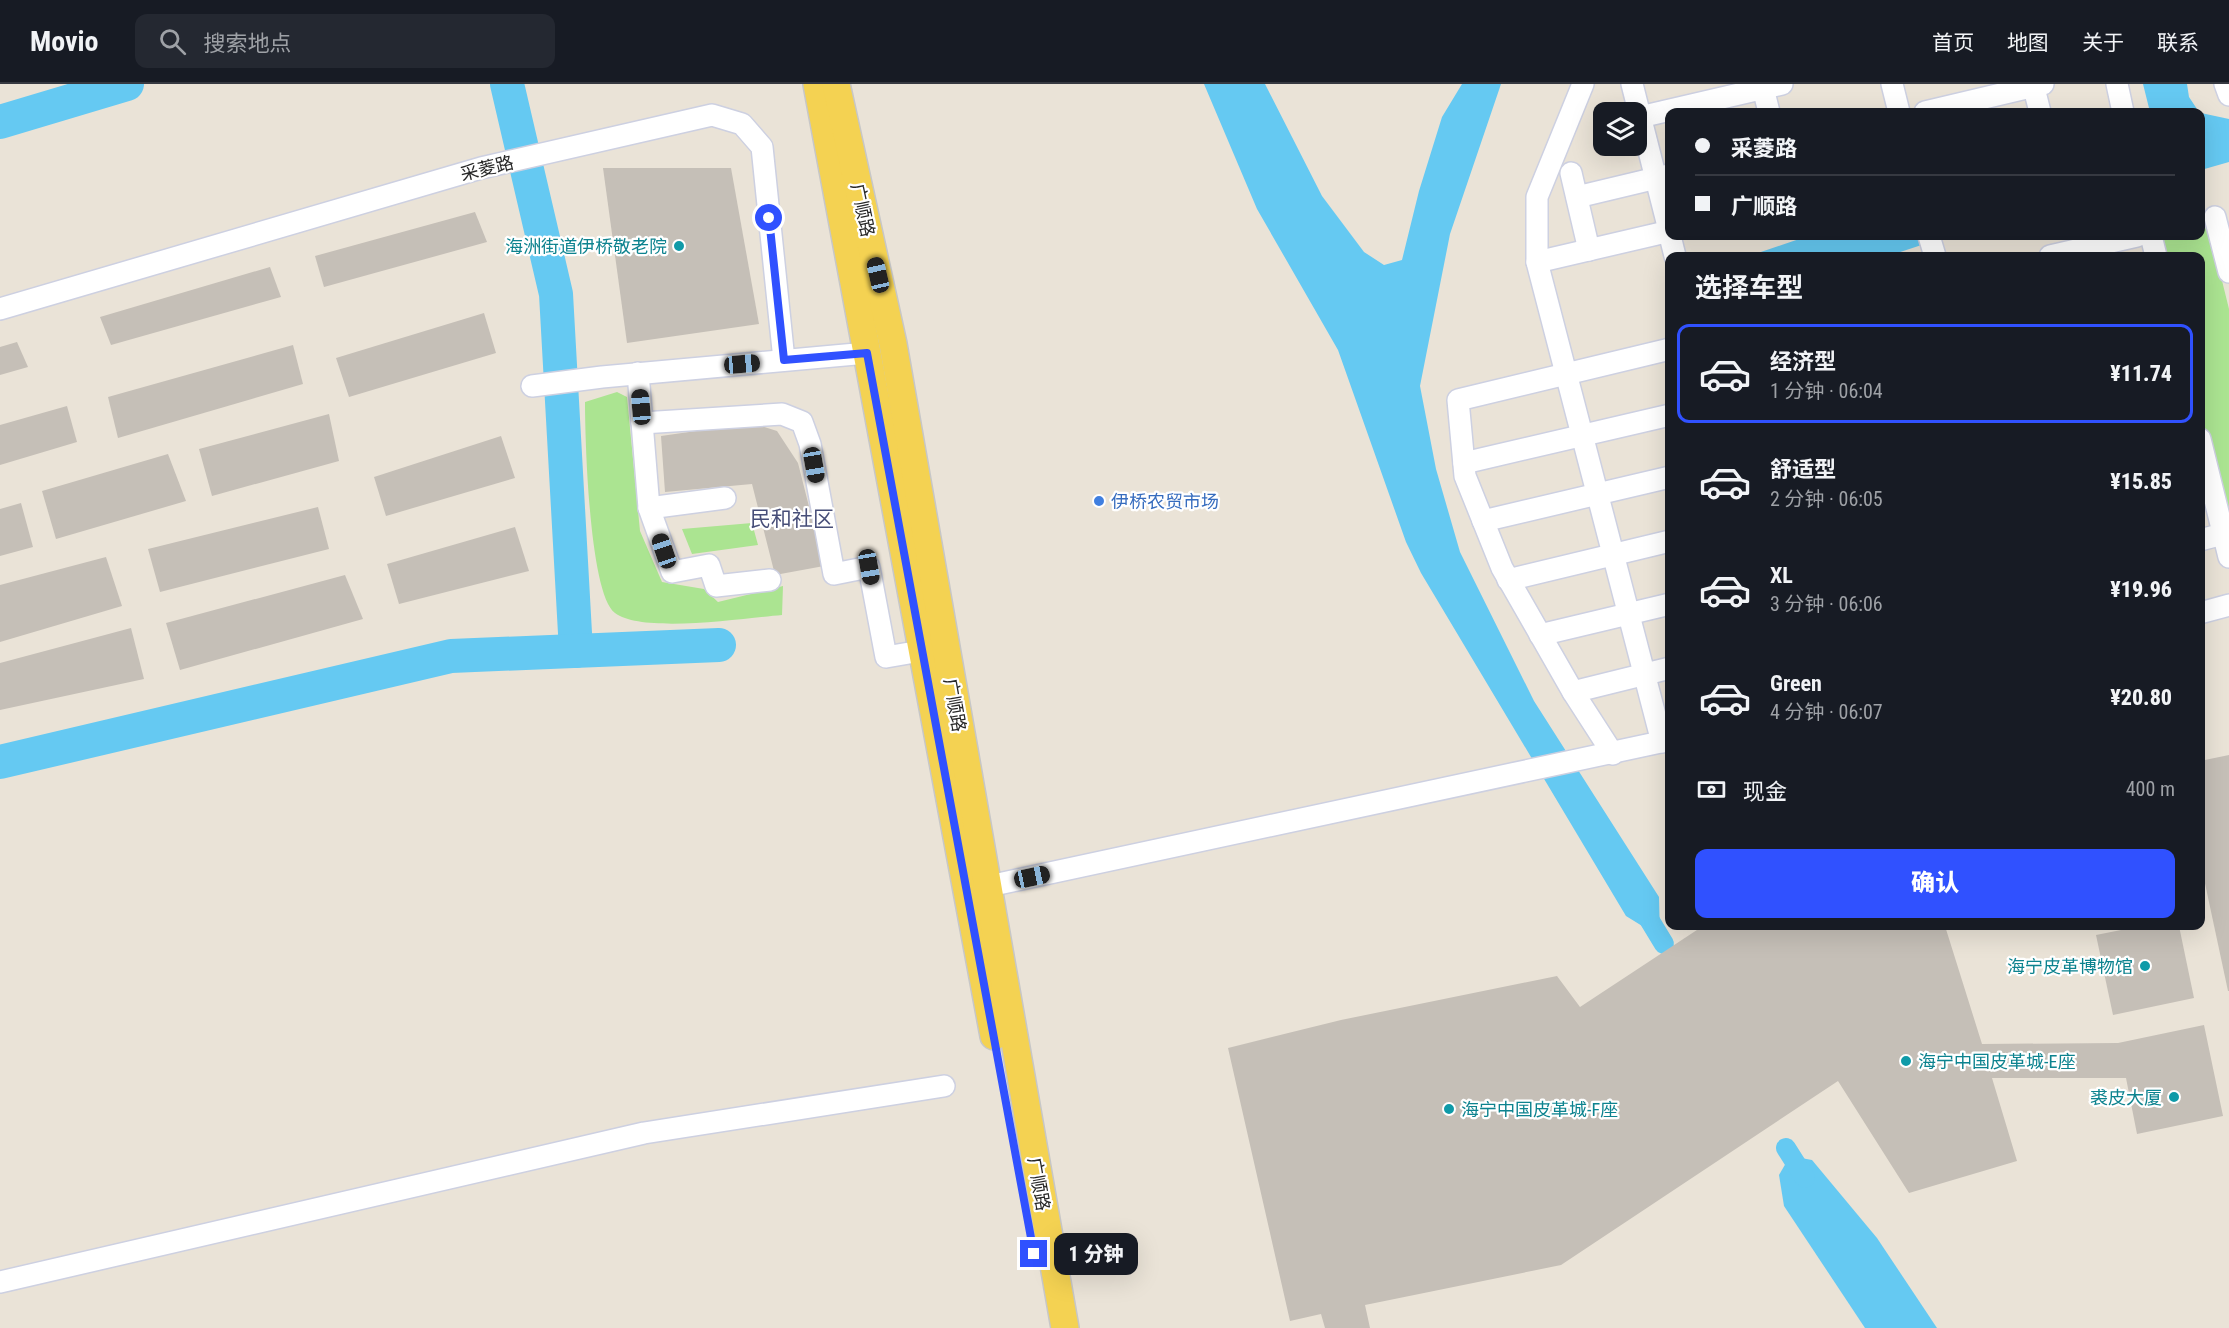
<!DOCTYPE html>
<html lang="zh">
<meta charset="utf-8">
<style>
body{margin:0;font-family:"Roboto Condensed","Noto Sans SC",sans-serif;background:#242831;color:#f1f3f6;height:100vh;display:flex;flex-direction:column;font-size:22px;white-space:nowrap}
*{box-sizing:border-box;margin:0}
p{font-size:20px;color:#9ea1a6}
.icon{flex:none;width:33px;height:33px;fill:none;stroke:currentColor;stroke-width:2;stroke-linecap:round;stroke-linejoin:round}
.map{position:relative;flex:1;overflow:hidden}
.drawer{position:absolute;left:1665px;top:168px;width:540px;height:678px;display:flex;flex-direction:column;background:#171b24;border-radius:12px;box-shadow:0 6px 24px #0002}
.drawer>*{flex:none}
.hud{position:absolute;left:1665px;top:24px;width:540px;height:132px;border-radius:12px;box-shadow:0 6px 24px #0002;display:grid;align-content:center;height:132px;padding:0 30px;background:#171b24}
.buttons{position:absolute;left:1593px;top:18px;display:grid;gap:12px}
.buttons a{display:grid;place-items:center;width:54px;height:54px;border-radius:12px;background:#171b24;box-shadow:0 6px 24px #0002;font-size:30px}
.end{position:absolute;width:27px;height:27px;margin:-14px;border:8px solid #3051ff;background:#fff;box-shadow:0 0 0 3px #fff}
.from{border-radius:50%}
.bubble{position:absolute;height:42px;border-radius:12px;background:#171b24;box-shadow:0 6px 24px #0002;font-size:20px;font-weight:800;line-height:42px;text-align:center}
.car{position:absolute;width:18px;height:36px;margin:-18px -9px;border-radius:8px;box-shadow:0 0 4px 2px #0007;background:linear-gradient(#222 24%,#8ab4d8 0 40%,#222 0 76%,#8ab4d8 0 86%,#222 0)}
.hud b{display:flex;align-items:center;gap:21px;height:57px;font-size:22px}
.hud b+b{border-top:2px solid #363941}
.hud i{width:15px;height:15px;background:#f1f3f6}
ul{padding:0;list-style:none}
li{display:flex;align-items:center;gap:18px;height:99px;margin:0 12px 9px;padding:0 18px;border:3px solid transparent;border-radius:12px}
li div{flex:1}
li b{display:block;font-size:22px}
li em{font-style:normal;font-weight:800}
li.selected{border-color:#3051ff}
li>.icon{width:54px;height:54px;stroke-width:1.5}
h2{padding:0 30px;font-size:27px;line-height:72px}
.pay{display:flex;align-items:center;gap:15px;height:66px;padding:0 30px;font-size:22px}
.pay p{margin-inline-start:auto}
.primary-button{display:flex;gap:12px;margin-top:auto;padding:12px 30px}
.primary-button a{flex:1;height:69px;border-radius:12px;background:#3051ff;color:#fff;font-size:24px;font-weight:800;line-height:69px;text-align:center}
header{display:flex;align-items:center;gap:36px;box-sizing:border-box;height:84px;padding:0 30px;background:#171b24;border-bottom:2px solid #363941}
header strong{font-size:28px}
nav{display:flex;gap:33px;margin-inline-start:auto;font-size:21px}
.search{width:420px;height:54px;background:#242831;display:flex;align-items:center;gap:15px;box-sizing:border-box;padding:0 21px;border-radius:12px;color:#9ea1a6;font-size:22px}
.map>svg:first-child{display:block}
.green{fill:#abe491}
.water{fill:#65c9f2}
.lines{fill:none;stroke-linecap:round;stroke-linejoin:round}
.canal{stroke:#65c9f2;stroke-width:20}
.river{stroke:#65c9f2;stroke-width:34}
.building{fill:#c5bfb7}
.minor-casing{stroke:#cdd0e1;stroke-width:24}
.major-casing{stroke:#c7c7c7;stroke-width:30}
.minor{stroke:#fff;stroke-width:21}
.major{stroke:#f4d252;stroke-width:27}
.route{stroke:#3051ff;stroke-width:8}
.culture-dot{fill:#0f9aa8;stroke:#fff;stroke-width:2}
.shop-dot{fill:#3f7fe0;stroke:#fff;stroke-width:2}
.labels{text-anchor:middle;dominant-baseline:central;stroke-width:4.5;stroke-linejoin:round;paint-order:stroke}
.street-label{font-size:18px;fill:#272727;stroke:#fff}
.culture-label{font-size:18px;fill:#0d838f;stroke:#fff;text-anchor:end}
.shop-label{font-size:18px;fill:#366cbe;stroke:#fff;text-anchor:start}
.quarter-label{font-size:21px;fill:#474e78;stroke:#fff}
</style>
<header>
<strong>Movio</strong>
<div class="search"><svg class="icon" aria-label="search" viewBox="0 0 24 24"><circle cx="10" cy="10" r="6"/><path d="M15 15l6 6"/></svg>搜索地点</div>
<nav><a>首页</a><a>地图</a><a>关于</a><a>联系</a></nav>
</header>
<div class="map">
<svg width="2229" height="1244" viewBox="0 0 2229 1244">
<rect width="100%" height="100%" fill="#eae3d7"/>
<g class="green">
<path d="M2209 144 2229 225V447L2201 331 2200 172H2162L2157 154 2200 152 2201 145Z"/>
<path d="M617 308 627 313 640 447 662 498 704 505 718 518 783 502 782 531C745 534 643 550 615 529 589 510 585 353 585 318Z"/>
<path d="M752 439 758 461 692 470 682 445Z"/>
</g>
<g class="water">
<path d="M1204 0H1265L1322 112 1364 168 1384 181 1402 176 1419 107 1442 33 1462 0H1501L1450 150 1420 302 1436 385 1460 468 1534 617 1659 813 1660 853 1626 832 1421 489 1406 458 1338 266 1257 125Z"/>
<path d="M2143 0H2187L2189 13 2199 28H2150Z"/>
<path d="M2201 29 2229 35V78L2201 86Z"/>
<path d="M1808 152H1949L1888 172H1749Z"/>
<path d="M1790 1072 1812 1076 1877 1154 1937 1244H1865L1784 1122 1779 1091Z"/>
</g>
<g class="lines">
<g class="canal">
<path d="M1647 832 1664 860"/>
<path d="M1786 1064 1805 1094"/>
</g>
<g class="river">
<path d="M507 0 556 210 576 567"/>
<path d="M0 38 127 0"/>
<path d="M0 678 451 572 719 561"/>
</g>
</g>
<g class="building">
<path d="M603 84H731L759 240 627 259Z"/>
<path d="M475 128 487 158 324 203 315 172Z"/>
<path d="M270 183 281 213 111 261 100 233Z"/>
<path d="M484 229 496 269 349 313 336 274Z"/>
<path d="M17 258 28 283 0 291V263Z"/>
<path d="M293 261 303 300 118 354 108 313Z"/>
<path d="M67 322 77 358 0 381V341Z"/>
<path d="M329 330 339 377 212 412 199 365Z"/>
<path d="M752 339 777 347 798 379 824 482 775 491 752 400 665 408 661 352Z"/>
<path d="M501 352 515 394 386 432 374 393Z"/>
<path d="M168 370 186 417 56 455 42 407Z"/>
<path d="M21 419 33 463 0 472V425Z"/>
<path d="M318 423 329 465 160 508 148 465Z"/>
<path d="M515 443 529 487 399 520 387 480Z"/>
<path d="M106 473 122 522 0 558V501Z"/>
<path d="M345 491 363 535 180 586 166 539Z"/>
<path d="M131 544 144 595 0 626V579Z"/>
<path d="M2229 671V907H2228L2200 776V677Z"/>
<path d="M1703 842H1945L1982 960 2118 959 2204 941 2223 1032 2137 1050 2126 994H1992L2017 1077 1909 1109 1838 997 1561 1181 1365 1221 1370 1244H1325L1321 1230 1290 1237 1228 964 1341 936 1557 892 1580 923Z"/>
<path d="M2141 842H2179L2194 914 2113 931 2096 851Z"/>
</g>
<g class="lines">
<g class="minor-casing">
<g id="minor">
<path d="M1583 0 1537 113V178L1662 658"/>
<path d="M1632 0 1670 150"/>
<path d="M1762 0 1769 28"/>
<path d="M1892 0 1899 28"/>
<path d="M2033 0 2040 28"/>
<path d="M2117 0 2123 28"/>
<path d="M2225 0 2229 11"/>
<path d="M1925 28 2043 0"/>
<path d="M1640 33 1782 0"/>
<path d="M1571 89 1589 166"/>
<path d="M1577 113 1669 91"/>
<path d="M2215 133 2229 188"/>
<path d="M1670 152 1675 172"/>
<path d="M1929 152 1935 172"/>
<path d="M2151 152 2156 172"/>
<path d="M2050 172 2137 152"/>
<path d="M1537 178 1670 147"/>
<path d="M0 225 481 84 712 31 742 40 762 63 784 276"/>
<path d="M638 289 649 424 672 488 709 481 716 502 770 496"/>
<path d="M532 302 602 293 867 269"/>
<path d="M642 339 782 330 802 338 810 360 834 490 869 483 886 573 938 564"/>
<path d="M2200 355 2229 473"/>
<path d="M1464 379 1670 331"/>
<path d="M649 424 725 414"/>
<path d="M1483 437 1670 393"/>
<path d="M2200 456 2223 450"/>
<path d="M1508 496 1670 457"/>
<path d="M2200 529 2229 521"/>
<path d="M1540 551 1670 520"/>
<path d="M1573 608 1670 584"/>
<path d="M1613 670 1573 608 1502 484 1465 392 1458 316 1670 265"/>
<path d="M975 805 1670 656"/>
<path d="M0 1198 644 1049 944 1002"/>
</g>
</g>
<g class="major-casing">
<g id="major">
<path d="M817 0 994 952"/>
<path d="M836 0 893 260 1065 1244"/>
</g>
</g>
<use href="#minor" class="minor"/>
<use href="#major" class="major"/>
</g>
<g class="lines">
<path class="route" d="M769 134 784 276 867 269 1034 1170"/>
</g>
<g class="culture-dot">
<circle cx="679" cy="162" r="6"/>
<circle cx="2145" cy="882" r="6"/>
<circle cx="1906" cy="977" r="6"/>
<circle cx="2174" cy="1013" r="6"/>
<circle cx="1449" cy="1025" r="6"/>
</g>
<circle class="shop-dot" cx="1099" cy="417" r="6"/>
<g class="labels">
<g class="street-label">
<text transform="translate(487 84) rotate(-14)">采菱路</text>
<text transform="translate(863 126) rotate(78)">广顺路</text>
<text transform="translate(955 621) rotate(80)">广顺路</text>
<text transform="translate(1039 1100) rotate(80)">广顺路</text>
</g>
<g class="culture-label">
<text x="667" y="162">海洲街道伊桥敬老院</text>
<text x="2133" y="882">海宁皮革博物馆</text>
<text x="1918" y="977" text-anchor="start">海宁中国皮革城-E座</text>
<text x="2162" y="1013">裘皮大厦</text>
<text x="1461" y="1025" text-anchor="start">海宁中国皮革城-F座</text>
</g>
<g class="shop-label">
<text x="1111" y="417">伊桥农贸市场</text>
</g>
<g class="quarter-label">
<text x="792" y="435">民和社区</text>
</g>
</g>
</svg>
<div class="buttons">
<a><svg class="icon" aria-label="layers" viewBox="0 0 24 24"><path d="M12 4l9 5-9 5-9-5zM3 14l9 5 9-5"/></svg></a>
</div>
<i class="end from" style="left:769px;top:134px"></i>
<i class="end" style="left:1034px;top:1170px"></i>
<div class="bubble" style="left:1054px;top:1149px;width:84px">1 分钟</div>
<i class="car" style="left:878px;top:191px;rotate:347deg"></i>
<i class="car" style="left:742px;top:280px;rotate:85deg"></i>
<i class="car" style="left:641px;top:323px;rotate:355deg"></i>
<i class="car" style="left:814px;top:381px;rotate:170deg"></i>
<i class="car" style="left:664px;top:467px;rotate:341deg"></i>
<i class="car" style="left:869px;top:483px;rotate:170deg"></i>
<i class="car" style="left:1032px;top:793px;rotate:78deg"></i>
<div class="hud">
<b><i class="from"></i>采菱路</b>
<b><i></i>广顺路</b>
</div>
<section class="drawer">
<h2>选择车型</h2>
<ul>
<li class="selected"><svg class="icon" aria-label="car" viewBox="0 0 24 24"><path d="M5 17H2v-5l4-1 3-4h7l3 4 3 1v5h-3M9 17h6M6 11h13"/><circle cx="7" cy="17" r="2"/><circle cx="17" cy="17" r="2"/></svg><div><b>经济型</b><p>1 分钟 · 06:04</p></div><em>¥11.74</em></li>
<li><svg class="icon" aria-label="car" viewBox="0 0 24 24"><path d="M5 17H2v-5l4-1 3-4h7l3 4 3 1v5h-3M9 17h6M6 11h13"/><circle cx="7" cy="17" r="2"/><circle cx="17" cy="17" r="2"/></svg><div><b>舒适型</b><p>2 分钟 · 06:05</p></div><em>¥15.85</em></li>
<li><svg class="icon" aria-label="car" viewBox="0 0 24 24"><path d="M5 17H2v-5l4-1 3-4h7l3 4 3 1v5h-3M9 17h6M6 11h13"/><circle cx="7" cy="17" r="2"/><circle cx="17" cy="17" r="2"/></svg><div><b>XL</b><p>3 分钟 · 06:06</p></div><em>¥19.96</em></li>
<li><svg class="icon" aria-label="car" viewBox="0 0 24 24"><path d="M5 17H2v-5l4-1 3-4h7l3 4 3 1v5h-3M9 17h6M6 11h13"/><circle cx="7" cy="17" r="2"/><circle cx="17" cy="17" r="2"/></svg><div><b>Green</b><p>4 分钟 · 06:07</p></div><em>¥20.80</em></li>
</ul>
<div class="pay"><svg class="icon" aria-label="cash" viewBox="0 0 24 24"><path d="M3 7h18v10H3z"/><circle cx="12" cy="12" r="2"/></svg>现金<p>400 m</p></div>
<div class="primary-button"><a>确认</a></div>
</section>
</div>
